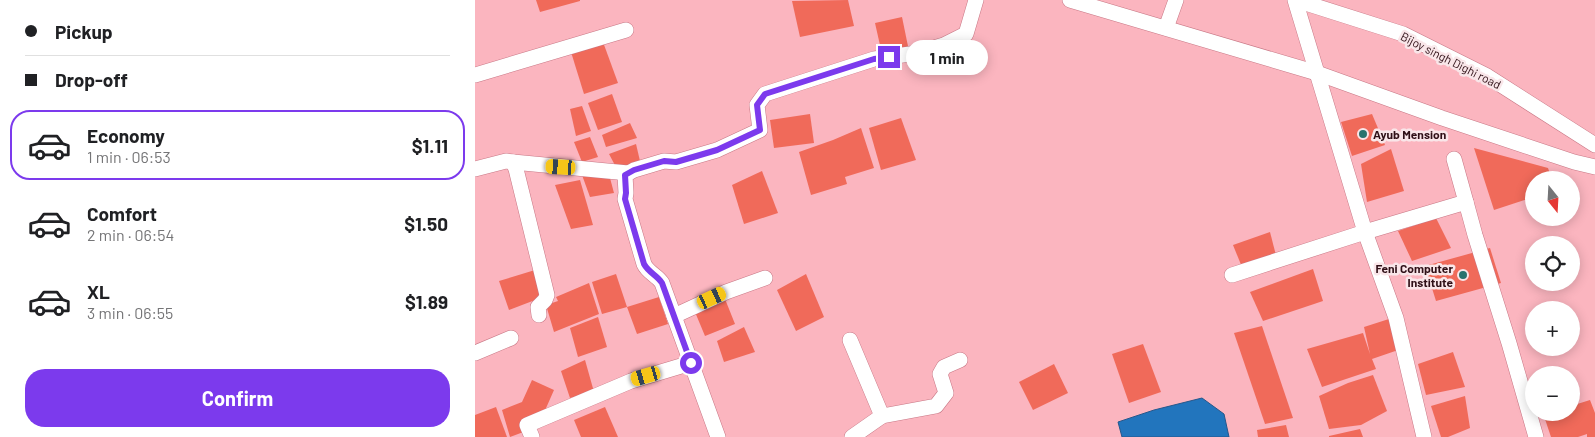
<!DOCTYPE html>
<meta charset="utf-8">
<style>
body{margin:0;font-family:Barlow,sans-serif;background:#f2f2f2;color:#202124;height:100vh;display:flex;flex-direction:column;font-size:19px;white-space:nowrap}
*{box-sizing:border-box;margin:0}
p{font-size:16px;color:#757577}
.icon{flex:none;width:28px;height:28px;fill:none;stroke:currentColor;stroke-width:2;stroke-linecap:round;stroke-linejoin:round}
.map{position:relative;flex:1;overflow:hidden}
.side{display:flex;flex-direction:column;background:#fff;width:475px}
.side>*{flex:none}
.top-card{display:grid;align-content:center;height:110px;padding:0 25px;background:#fff}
.needle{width:32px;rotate:162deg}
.tools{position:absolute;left:1050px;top:171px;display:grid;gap:10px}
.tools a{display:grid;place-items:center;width:55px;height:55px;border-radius:50%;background:#fff;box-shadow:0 2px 12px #0003;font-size:25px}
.end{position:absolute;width:22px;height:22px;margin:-11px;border:6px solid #7c3aed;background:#fff;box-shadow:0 0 0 2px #fff}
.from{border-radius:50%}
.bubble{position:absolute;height:35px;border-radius:18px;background:#fff;box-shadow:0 2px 12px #0003;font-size:16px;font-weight:700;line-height:35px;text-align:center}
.car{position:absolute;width:15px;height:30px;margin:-15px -8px;border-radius:6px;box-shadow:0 0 4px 1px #0007;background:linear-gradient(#f5c518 24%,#345 0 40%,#f5c518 0 76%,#345 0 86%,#f5c518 0)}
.top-card b{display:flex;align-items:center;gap:18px;height:48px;font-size:19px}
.top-card b+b{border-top:1px solid #e0e0e0}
.top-card i{width:12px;height:12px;background:#202124}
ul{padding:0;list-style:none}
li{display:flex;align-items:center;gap:15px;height:70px;margin:0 10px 8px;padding:0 15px;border:2px solid transparent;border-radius:20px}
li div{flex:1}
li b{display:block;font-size:19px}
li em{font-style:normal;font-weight:700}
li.selected{border-color:#7c3aed}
li>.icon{width:45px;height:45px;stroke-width:1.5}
.cta{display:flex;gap:10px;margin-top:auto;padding:10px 25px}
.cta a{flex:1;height:58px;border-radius:20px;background:#7c3aed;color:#fff;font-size:20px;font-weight:700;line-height:58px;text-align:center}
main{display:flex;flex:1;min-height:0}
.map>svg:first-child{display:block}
.water{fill:#2275bd;stroke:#26578b}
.building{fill:#f06a5a}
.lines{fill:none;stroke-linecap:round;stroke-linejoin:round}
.street-casing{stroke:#c87785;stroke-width:16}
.street{stroke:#fff;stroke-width:15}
.route{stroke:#7c3aed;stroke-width:6}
.poi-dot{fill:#29736e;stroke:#f9e6e9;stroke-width:2}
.labels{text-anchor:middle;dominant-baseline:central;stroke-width:5;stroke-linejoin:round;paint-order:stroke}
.street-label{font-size:12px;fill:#2f1017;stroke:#f9e6e9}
.poi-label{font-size:12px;font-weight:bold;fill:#2f1017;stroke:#f9e6e9;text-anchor:start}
</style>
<main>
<section class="side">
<div class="top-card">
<b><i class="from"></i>Pickup</b>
<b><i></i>Drop-off</b>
</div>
<ul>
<li class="selected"><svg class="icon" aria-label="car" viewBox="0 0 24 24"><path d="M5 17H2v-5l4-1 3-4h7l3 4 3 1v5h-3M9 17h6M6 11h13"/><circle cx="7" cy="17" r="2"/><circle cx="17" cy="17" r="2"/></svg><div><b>Economy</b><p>1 min · 06:53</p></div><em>$1.11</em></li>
<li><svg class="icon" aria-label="car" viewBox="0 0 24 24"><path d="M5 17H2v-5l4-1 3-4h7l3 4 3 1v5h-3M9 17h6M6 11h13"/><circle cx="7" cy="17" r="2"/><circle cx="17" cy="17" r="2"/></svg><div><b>Comfort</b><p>2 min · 06:54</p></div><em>$1.50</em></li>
<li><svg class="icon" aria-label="car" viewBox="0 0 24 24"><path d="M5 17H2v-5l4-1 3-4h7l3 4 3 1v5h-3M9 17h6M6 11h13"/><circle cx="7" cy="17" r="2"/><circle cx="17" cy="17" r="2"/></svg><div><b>XL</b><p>3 min · 06:55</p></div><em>$1.89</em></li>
</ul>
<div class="cta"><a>Confirm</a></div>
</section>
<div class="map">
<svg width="1120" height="437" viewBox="0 0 1120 437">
<rect width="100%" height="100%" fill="#fbb5bf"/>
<path class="water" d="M727 398 749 414 754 437H647L643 422 679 410Z"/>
<g class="building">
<path d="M61 0H105V1L65 12Z"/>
<path d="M373 0 379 26 325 37 317 1Z"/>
<path d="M427 17 435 56 409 63 400 23Z"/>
<path d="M128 42 143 83 109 94 96 52Z"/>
<path d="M137 94 147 122 123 130 113 103Z"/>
<path d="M107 106 116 131 101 136 95 109Z"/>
<path d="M335 114 339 143 299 148 295 120Z"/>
<path d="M897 114 910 145 877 156 866 122Z"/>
<path d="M426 118 441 160 406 170 394 128Z"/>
<path d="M155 123 162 138 131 147 127 135Z"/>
<path d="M386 128 399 168 370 177 372 184 336 195 324 152 358 140Z"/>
<path d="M115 137 123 157 107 162 99 142Z"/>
<path d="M161 144 165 161 142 169 134 154Z"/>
<path d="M999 148 1073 168 1077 180H1059V197L1019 210Z"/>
<path d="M916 149 929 191 892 202 886 164Z"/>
<path d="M287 171 303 213 269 224 257 185Z"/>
<path d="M107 175 135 178 139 193 115 197Z"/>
<path d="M105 180 118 225 96 229 80 185Z"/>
<path d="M961 218 976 248 937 261 923 231Z"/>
<path d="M795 232 804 267 771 277 758 245Z"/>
<path d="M1015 248 1026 283 961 301 950 266Z"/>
<path d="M838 269 848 301 788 321 775 292Z"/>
<path d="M60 270 68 297 34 310 24 281Z"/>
<path d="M141 274 152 307 127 314 117 282Z"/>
<path d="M331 274 349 317 321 331 302 290Z"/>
<path d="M114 283 124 314 79 332 71 305 83 301 81 297Z"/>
<path d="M184 297 193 324 162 334 152 307Z"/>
<path d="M250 299 260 324 230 336 220 312Z"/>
<path d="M123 317 132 347 103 357 95 328Z"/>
<path d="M917 318 929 348 897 359 901 369 847 387 832 349 888 333 895 354 889 327Z"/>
<path d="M787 326 818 418 790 424 759 333Z"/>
<path d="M269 327 280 352 249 362 242 341Z"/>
<path d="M668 344 686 392 654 403 637 354Z"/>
<path d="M978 352 990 387 951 395 943 364Z"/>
<path d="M110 360 119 392 95 398 86 371Z"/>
<path d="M579 364 593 393 558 410 544 382Z"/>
<path d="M898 375 912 411 886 425 854 429 844 396 873 383Z"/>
<path d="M57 380 79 390 68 415 70 424 35 437 27 410 47 402Z"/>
<path d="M990 396 995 428 973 437H966L956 406Z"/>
<path d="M1115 400 1120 413V437H1112V434L1103 437H1076L1069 416 1078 412H1096V406Z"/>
<path d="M21 407 32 437H0V415Z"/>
<path d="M130 407 143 437H106L99 420Z"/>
<path d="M811 425 814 437H783L782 430Z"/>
<path d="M885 429 888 437H854V436Z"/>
</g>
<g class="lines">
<g class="street-casing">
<g id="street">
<path d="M595 0 842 73 967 118 1099 162 1120 167"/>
<path d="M820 0 890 232 921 318 949 437"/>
<path d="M821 0 928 34 1012 76 1120 145"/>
<path d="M691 28 701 0"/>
<path d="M0 75 151 30"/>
<path d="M38 162 153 173"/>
<path d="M0 169 31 161 38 162 41 169 72 295 70 300 63 307 64 315"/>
<path d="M991 202 1000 235 1034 343 1061 437"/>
<path d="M757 275 890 232 991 202 979 159"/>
<path d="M199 316 251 292 290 278"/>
<path d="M375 340 407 416"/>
<path d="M0 353 36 338"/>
<path d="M57 437 52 425 156 381 216 363"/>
<path d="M243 437 187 283C182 275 173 273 169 264L150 199 151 193 150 175 159 170 189 161 201 162 242 150 285 130 282 105 290 94 399 59 442 53 469 45 491 34 501 0"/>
<path d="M377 437 407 416 461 406 471 393 465 374 469 367 485 360"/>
</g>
</g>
<use href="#street" class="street"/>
</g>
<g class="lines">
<path class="route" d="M216 363 187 283C182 275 174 273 169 264L150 199 151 193 150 175 159 170 189 161 201 162 242 150 285 130 282 105 290 94 399 59 414 57"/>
</g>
<g class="poi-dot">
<circle cx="888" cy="134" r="5"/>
<circle cx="988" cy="275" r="5"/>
</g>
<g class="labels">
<g class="street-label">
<text transform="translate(976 60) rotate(27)">Bijoy singh Dighi road</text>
</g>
<g class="poi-label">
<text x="898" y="134">Ayub Mension</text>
<text x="978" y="268" text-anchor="end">Feni Computer<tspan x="978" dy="14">Institute</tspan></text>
</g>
</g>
</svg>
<div class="tools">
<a><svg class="needle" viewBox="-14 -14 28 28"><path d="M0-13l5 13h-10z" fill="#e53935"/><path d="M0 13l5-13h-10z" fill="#757577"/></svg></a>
<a><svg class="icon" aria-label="locate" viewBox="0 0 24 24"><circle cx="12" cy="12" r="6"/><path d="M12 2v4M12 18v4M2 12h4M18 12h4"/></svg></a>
<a>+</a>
<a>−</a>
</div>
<i class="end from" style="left:216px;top:363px"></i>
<i class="end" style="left:414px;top:57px"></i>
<div class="bubble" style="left:431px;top:40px;width:82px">1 min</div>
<i class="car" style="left:86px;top:167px;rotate:273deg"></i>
<i class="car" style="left:237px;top:298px;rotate:65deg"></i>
<i class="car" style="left:171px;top:376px;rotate:254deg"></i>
</div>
</main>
